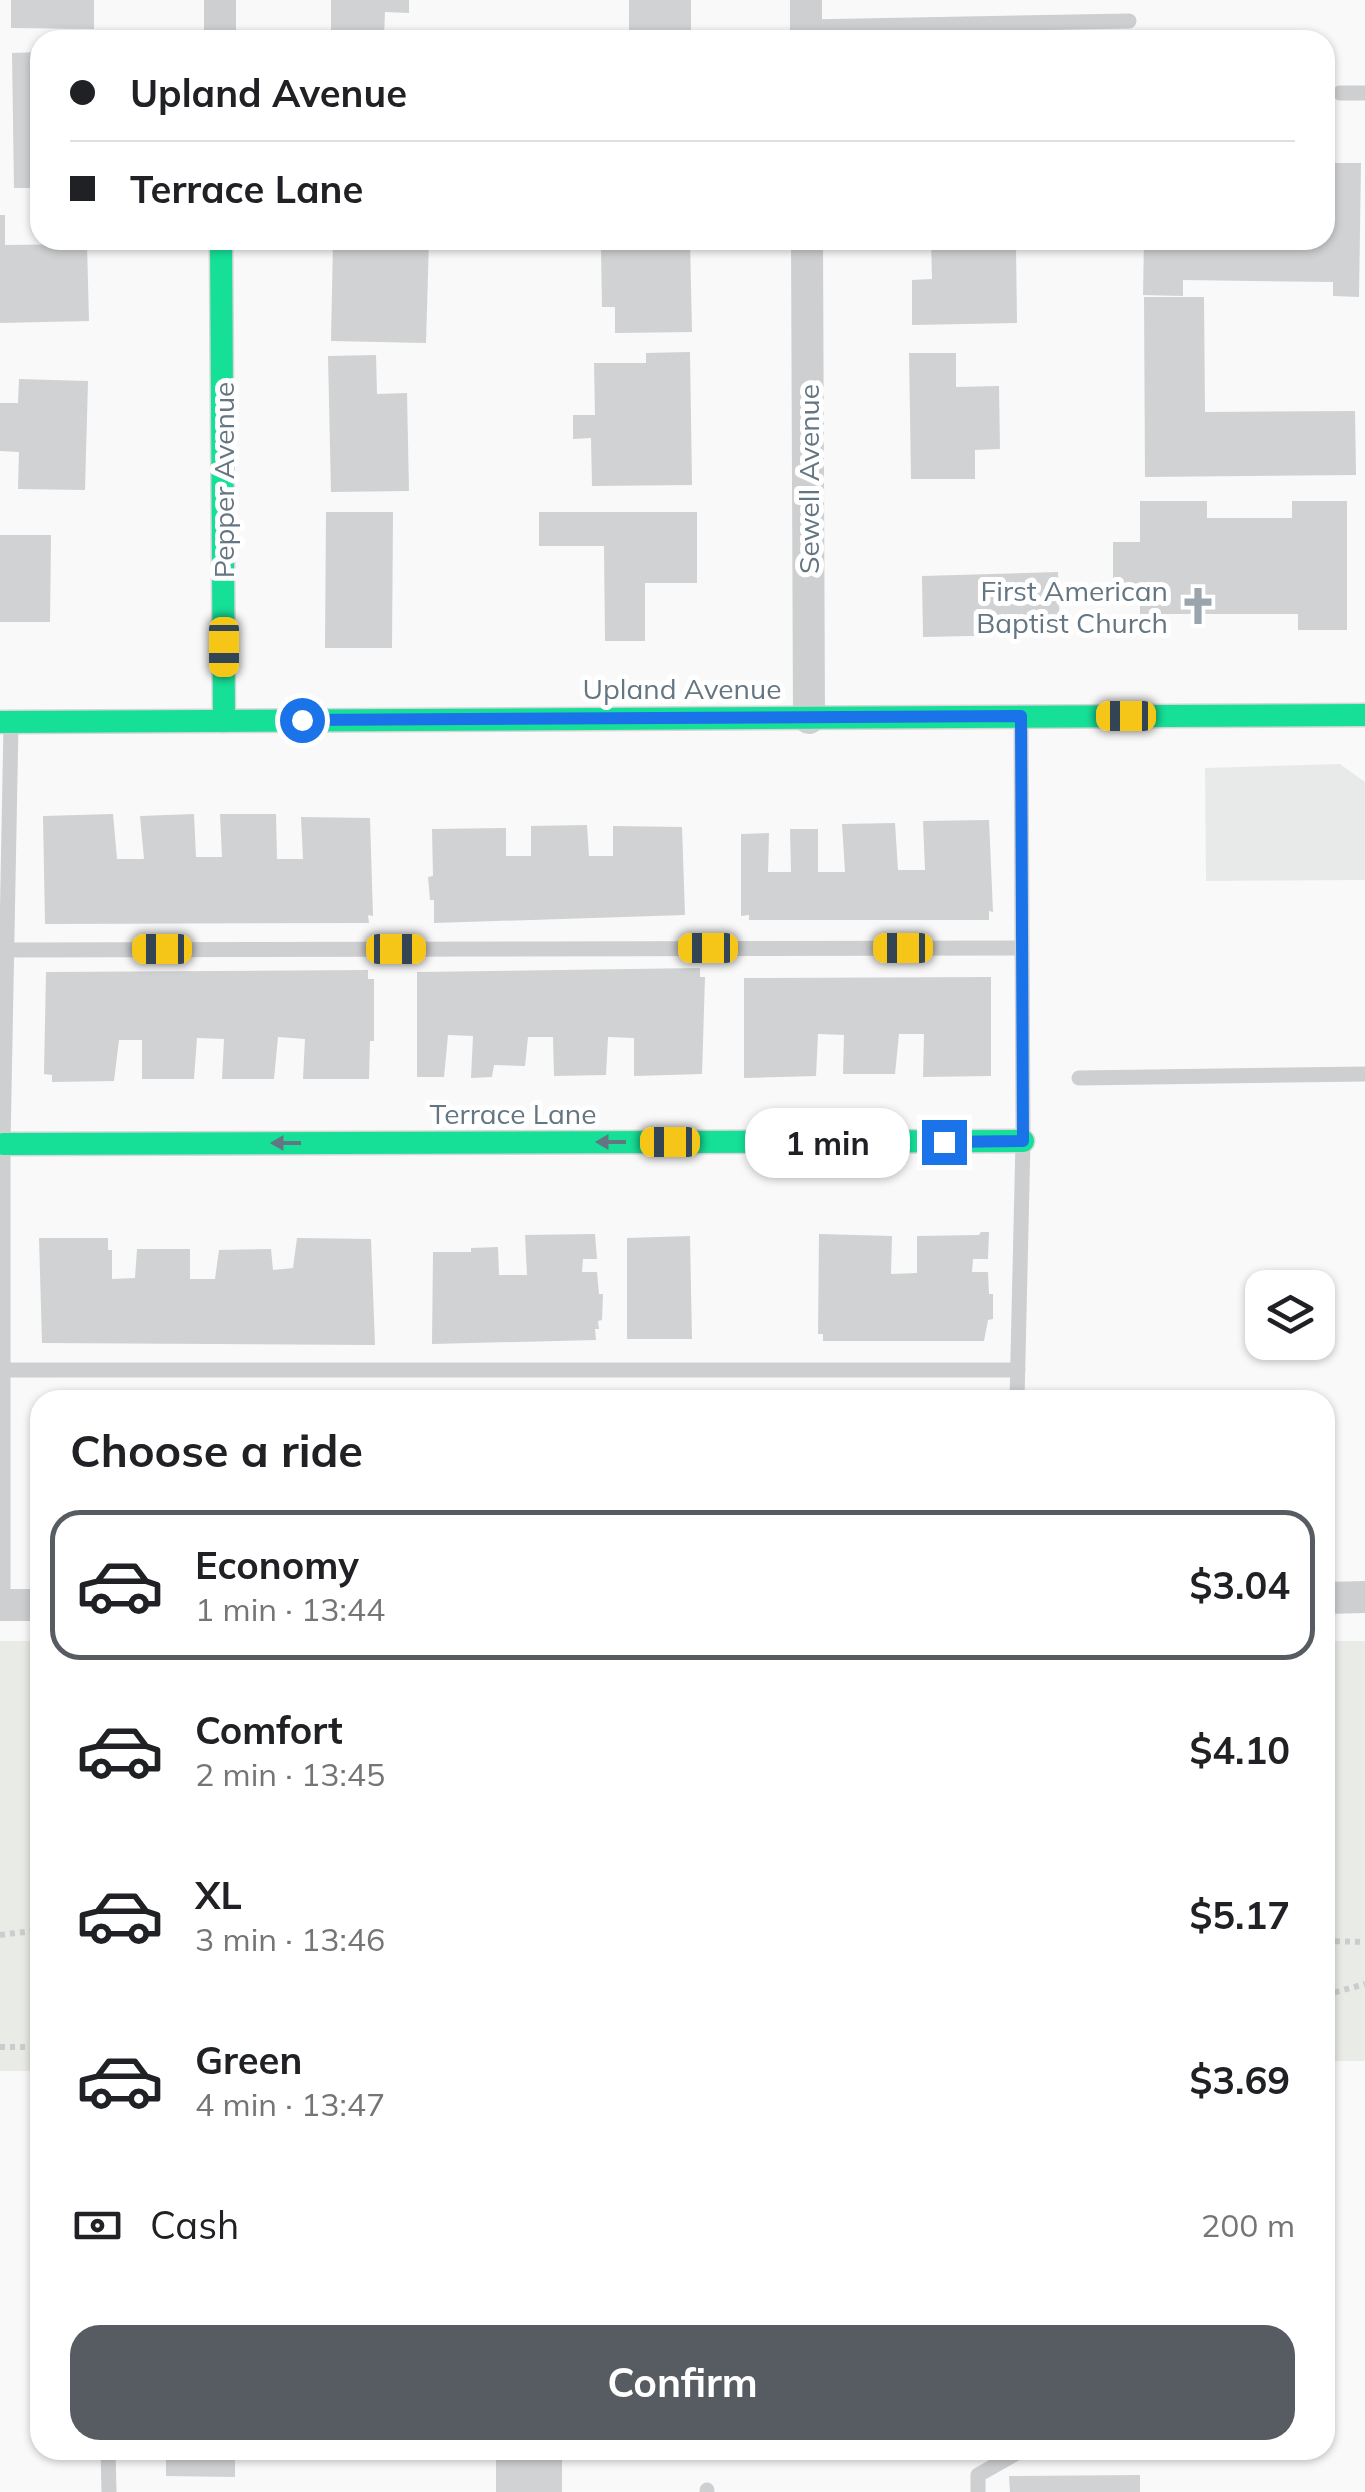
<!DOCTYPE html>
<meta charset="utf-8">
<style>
body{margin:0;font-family:Mulish,sans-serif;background:#f6f6f6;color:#202124;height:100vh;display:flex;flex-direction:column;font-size:38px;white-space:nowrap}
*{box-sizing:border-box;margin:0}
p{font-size:32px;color:#757577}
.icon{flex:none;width:55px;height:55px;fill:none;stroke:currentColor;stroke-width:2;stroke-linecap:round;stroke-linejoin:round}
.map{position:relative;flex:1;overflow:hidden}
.panel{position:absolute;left:30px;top:1390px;width:1305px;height:1070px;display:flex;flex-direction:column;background:#fff;border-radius:30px;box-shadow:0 2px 8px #0004}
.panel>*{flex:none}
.banner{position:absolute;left:30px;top:30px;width:1305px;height:220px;border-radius:30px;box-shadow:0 2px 8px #0004;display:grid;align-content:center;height:220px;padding:0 40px;background:#fff}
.buttons{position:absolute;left:1245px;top:1270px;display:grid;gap:20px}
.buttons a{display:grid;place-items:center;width:90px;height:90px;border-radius:20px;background:#fff;box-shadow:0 2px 8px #0004;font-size:50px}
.end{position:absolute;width:45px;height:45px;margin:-22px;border:12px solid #1a73e8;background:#fff;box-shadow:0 0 0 5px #fff}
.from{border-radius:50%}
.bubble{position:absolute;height:70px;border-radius:30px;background:#fff;box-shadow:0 2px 8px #0004;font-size:32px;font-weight:700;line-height:70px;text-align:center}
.car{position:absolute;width:30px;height:60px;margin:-30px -15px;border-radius:12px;box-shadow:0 0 8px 2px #0007;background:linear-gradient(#f5c518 24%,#345 0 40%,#f5c518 0 76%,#345 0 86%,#f5c518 0)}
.banner b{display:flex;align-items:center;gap:35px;height:95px;font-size:38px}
.banner b+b{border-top:2px solid #e0e0e0}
.banner i{width:25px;height:25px;background:#202124}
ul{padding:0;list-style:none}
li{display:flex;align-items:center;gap:30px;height:150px;margin:0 20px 15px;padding:0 20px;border:5px solid transparent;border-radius:30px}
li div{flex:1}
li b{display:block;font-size:38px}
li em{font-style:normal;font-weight:700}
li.selected{border-color:#565c61}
li>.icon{width:90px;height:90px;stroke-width:1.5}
h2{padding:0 40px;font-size:45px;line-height:120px}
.pay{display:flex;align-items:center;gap:25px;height:110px;padding:0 40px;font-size:38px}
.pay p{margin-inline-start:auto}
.cta{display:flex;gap:20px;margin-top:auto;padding:20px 40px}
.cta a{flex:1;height:115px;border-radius:30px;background:#565c61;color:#fff;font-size:40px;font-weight:700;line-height:115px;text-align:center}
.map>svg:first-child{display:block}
.built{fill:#e8e9e9}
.green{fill:#e8ebe6}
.building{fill:#d0d2d3}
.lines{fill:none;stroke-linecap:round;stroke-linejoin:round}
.fast-casing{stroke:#d5d6d7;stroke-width:25}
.path{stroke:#cbcccd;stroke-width:6;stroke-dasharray:5 5;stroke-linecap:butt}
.lane{stroke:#cecfd0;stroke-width:15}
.street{stroke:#cecfd0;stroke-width:32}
.fast{stroke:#16e098;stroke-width:22}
.oneway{fill:#657683}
.route{stroke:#1a73e8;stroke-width:12}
.labels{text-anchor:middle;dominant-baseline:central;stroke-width:10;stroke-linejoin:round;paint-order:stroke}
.street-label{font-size:28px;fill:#657683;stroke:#fff}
.poi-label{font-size:28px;fill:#657683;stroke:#fff;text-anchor:end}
</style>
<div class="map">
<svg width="1365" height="2492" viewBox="0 0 1365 2492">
<rect width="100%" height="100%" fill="#f9f9f9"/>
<path class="built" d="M1340 764 1365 782V880L1206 881 1205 768Z"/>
<g class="green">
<rect x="0" y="1641" width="40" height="430"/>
<rect x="1325" y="1641" width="40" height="420"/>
</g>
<g class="building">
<path d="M11 0H94V29L11 28Z"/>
<path d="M331 0H409V13L385 12 384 37 331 36Z"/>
<rect x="629" y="0" width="62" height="35"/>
<path d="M40 52V188H14L12 53Z"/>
<path d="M1325 163H1361L1359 297 1333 296V282L1183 280V296L1143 295 1144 240H1325Z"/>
<path d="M0 215H5V245L87 244 89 321 0 323Z"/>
<path d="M361 240H429L426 343 331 341 333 241Z"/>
<path d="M589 240H690L692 332 615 333V307H602L601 248H589Z"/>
<path d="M931 240H989V246H1016L1017 323 912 325V280L932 279Z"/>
<path d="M1144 297H1204L1205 412 1355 411 1356 475 1145 477Z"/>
<path d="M690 352 692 485 592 486 591 438 573 439V415H595L594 363H646V353Z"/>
<path d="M909 353H956V387L999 386 1000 449 975 450V479H911Z"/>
<path d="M376 355 377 394 407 393 409 491 331 492 328 356Z"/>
<path d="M19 379 88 381 85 490 18 489 19 452 0 451V403H18Z"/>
<path d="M1140 501H1207V518H1292V501H1347V630H1298V614H1140V595H1113V542H1140Z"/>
<path d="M326 512H393L392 648H325Z"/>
<path d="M539 512H697V583H645V641H605L604 546H539Z"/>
<path d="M0 535H51L50 622H0Z"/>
<path d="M1058 572 1060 634 923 637 922 576Z"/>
<path d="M113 814 117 859H144L140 816 194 814 196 857H222L220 814H276L277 859H303L301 817 370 818 373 916 368 915 369 923 45 924 43 816Z"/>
<path d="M989 820 993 912 989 911V920H749V915L741 916V834L769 833 768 872H791L790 829H818V872H845L842 824 895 823 898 870H925L923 821Z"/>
<path d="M587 825 589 856H613V826L682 827 685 915 434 923V900H430L428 877 433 876 432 829 506 828V856H531V826Z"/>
<path d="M700 968V977H705L702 1074 634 1076V1038L608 1037 606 1075 554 1076 553 1037H528L525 1066 494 1065 492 1077 471 1078 473 1036 448 1035 444 1077H417V972Z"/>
<path d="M368 970V979H374V1041H370L369 1079H303L305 1039 278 1037 274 1079H222L224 1039 197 1038 194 1079H142V1040H119L114 1081 52 1082V1075L44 1074 46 972Z"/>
<path d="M991 977V1076L923 1077 924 1034H899L895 1074H843L844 1035 818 1034 816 1076 744 1078V978Z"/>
<path d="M981 1232H989L988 1259H973L972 1272H988L989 1294H993V1319L988 1320 984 1341H823V1334H818L819 1234 892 1236 891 1274 917 1273V1236L979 1235Z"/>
<path d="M595 1234 597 1259H583L582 1272H597L599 1294H603L602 1320 598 1321 599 1329H595L596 1340 432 1344 433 1252H471V1248L498 1247 499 1275H527L525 1235Z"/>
<path d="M690 1236 692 1339H627V1238Z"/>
<path d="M39 1238H108V1250H112V1279L135 1278 137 1249H190V1279H215L219 1250 271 1249 273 1270 293 1268 297 1238 371 1239 375 1345 42 1343Z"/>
<path d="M166 2450H235V2477L166 2476Z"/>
<rect x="496" y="2450" width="66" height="42"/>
<path d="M1140 2475V2492H1010L1009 2476Z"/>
</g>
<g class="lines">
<g class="fast-casing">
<g id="fast">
<path d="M221 240 224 721"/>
<path d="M0 722 1365 715"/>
<path d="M3 1144 1023 1141"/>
</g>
</g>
<g class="path">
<path d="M0 1935 40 1930"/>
<path d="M1325 1941 1365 1942"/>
<path d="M1325 1995 1365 1984"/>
<path d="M0 2047H40"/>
</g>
<g class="lane">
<path d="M806 27 1129 21"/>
<path d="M1340 93H1365"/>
<path d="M6 950 1020 948"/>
<path d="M1079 1078 1365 1074"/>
<path d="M3 1370H1018"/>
<path d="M1017 1400 1023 1141 1021 721"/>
<path d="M3 1605V1144L11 724"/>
<path d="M108 2450 109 2492"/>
<path d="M707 2490V2492"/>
<path d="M978 2492V2475L1022 2450"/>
</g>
<g class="street">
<path d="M220 0V40"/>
<path d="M806 0V40"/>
<path d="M807 240 809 718"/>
<path d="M1325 1598 1365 1597"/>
<path d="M0 1605H40"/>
</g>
<use href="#fast" class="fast"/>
</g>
<defs><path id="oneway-solid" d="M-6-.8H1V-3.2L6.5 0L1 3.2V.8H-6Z" transform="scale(2.5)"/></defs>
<g class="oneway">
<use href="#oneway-solid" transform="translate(611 1142) rotate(180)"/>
<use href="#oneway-solid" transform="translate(286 1143) rotate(180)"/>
</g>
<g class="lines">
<path class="route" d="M302 720 1021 716 1023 1141 944 1142"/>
</g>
<defs>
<g id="church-bare" transform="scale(3)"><path d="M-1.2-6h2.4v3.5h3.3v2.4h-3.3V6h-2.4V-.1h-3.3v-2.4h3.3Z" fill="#99a4ac" stroke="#fff" stroke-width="2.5" paint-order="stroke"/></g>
</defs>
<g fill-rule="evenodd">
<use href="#church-bare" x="1198" y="606"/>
</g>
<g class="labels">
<g class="street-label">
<text transform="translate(808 479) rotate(-90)">Sewell Avenue</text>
<text transform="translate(223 480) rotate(-90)">Pepper Avenue</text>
<text x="682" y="688">Upland Avenue</text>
<text x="513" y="1113">Terrace Lane</text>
</g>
<g class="poi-label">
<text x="1168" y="590">First American<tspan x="1168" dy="32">Baptist Church</tspan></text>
</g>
</g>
</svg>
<div class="buttons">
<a><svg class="icon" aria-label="layers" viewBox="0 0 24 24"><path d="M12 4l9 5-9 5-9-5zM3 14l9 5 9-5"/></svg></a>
</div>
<i class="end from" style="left:302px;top:720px"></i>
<i class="end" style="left:944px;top:1142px"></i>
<div class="bubble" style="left:745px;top:1108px;width:165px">1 min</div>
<i class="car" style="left:224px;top:647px;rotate:180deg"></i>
<i class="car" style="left:1126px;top:716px;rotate:270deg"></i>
<i class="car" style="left:708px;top:948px;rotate:270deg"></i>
<i class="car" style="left:903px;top:948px;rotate:270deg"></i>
<i class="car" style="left:162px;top:949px;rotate:270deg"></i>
<i class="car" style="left:396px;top:949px;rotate:90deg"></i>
<i class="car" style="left:670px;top:1142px;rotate:270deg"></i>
<div class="banner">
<b><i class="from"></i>Upland Avenue</b>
<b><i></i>Terrace Lane</b>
</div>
<section class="panel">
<h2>Choose a ride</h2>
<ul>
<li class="selected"><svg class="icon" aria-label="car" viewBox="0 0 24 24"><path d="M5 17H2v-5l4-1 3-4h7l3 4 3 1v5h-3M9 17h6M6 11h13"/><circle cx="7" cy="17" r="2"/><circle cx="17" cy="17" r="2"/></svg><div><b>Economy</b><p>1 min · 13:44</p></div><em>$3.04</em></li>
<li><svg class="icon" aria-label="car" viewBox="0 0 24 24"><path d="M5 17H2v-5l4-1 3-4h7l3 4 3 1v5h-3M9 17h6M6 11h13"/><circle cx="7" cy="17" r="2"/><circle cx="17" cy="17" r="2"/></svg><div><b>Comfort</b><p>2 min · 13:45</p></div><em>$4.10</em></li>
<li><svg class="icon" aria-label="car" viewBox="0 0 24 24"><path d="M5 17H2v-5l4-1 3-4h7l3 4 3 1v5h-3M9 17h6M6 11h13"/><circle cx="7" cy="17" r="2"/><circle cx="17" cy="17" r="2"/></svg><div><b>XL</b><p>3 min · 13:46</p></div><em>$5.17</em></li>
<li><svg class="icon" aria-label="car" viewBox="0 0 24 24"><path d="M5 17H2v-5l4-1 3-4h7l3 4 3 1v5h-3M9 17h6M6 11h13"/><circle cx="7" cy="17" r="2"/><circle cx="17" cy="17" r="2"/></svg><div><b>Green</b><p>4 min · 13:47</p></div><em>$3.69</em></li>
</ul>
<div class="pay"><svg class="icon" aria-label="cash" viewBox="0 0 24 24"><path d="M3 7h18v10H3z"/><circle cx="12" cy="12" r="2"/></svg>Cash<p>200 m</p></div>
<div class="cta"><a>Confirm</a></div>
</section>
</div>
